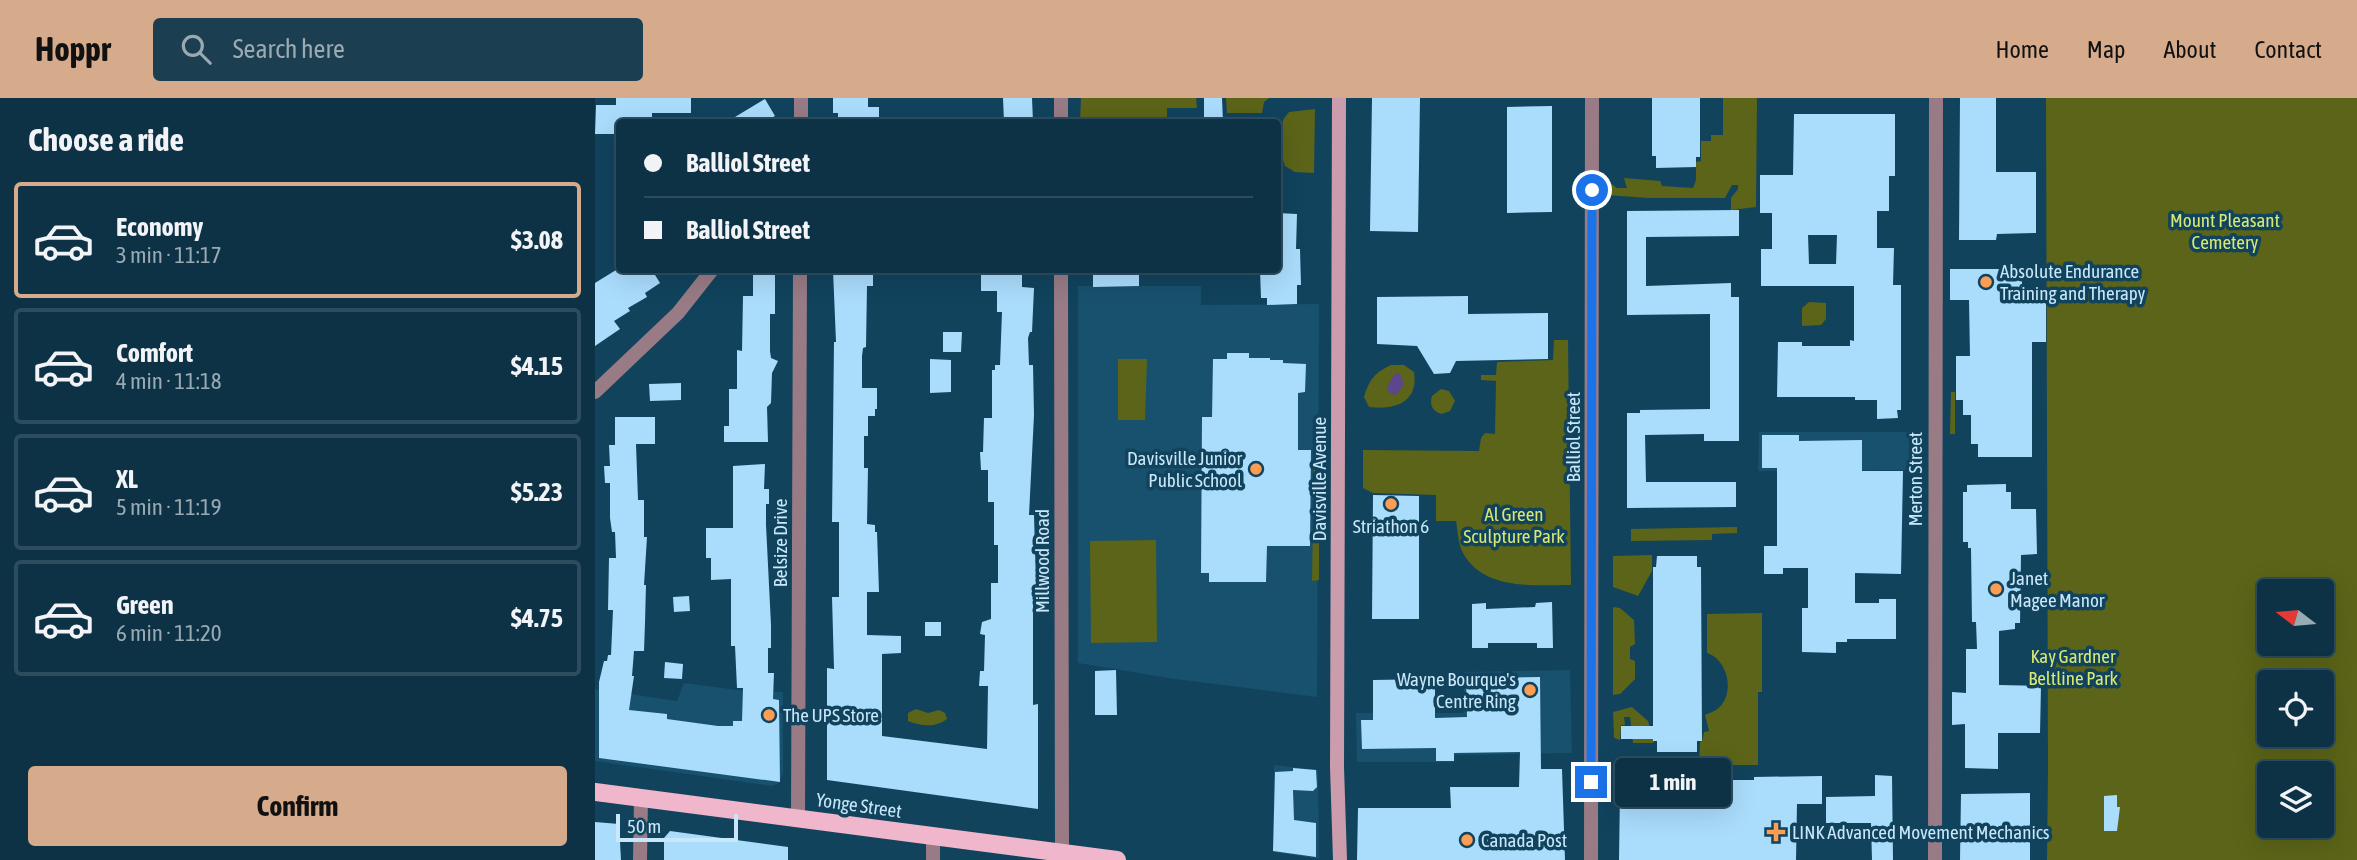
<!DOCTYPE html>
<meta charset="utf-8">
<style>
body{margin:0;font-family:"Asap Condensed",sans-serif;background:#1b3e51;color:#f1f3f6;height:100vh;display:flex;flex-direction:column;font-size:26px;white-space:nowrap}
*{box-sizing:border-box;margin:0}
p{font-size:23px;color:#9aaab3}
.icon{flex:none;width:38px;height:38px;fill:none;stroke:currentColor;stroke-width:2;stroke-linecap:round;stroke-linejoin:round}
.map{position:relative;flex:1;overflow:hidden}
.drawer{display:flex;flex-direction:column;background:#0d3246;width:595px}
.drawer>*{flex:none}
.guide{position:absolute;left:21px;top:21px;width:665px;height:154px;border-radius:7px;box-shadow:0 7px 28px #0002,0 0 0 2px #2d4d5f;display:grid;align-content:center;height:154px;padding:0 28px;background:#0d3246}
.needle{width:46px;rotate:286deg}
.controls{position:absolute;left:1662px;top:481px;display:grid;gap:14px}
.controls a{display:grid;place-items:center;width:77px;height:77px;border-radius:7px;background:#0d3246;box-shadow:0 7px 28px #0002,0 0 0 2px #2d4d5f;font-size:35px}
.scale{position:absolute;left:21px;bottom:18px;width:122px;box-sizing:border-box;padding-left:7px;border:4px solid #c8e7fb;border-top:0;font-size:19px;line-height:24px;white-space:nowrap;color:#c8e7fb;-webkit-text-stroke:5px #11435d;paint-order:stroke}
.end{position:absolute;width:32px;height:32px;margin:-16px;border:9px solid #1a73e8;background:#fff;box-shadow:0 0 0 4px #fff}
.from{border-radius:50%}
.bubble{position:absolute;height:49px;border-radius:7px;background:#0d3246;box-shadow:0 7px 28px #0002,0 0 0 2px #2d4d5f;font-size:23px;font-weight:700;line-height:49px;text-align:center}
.guide b{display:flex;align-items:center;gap:24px;height:66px;font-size:26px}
.guide b+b{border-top:2px solid #2d4d5f}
.guide i{width:18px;height:18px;background:#f1f3f6}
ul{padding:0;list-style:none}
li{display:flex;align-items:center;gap:21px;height:116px;margin:0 14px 10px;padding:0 14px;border:4px solid #2d4d5f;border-radius:7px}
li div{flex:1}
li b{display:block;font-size:26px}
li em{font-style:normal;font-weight:700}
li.current{border-color:#d6ab8b}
li>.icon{width:63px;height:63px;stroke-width:1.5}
h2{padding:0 28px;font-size:32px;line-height:84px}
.action{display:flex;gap:14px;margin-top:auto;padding:14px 28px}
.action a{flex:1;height:80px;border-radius:7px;background:#d6ab8b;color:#111;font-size:28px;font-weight:700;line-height:80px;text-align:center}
header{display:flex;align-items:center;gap:42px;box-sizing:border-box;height:98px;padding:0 35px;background:#d6ab8b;color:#111}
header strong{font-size:33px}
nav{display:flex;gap:38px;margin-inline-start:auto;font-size:24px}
.search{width:490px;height:63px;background:#1b3e51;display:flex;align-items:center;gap:18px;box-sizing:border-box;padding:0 24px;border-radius:7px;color:#9aaab3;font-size:26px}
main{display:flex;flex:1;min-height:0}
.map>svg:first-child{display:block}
.built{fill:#17516e}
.green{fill:#5b6418;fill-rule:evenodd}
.water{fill:#5c468c}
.building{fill:#aadcfc;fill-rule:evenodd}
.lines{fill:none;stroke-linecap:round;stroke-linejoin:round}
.street{stroke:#987b85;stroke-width:14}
.secondary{stroke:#ca9cac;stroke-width:14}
.primary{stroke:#f0b6cb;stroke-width:18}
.route{stroke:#1a73e8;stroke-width:9}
.poi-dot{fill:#fc9d54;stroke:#11435d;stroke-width:2.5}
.labels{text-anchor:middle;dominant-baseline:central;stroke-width:7;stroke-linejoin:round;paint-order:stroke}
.park-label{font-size:19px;fill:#d8e874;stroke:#11435d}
.poi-label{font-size:19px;fill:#c8e7fb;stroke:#11435d;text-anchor:start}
.street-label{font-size:19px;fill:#c8e7fb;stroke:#11435d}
</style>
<header>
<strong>Hoppr</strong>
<div class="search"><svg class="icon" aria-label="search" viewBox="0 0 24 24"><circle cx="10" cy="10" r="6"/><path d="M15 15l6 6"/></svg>Search here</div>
<nav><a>Home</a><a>Map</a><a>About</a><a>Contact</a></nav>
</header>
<main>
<section class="drawer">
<h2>Choose a ride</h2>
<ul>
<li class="current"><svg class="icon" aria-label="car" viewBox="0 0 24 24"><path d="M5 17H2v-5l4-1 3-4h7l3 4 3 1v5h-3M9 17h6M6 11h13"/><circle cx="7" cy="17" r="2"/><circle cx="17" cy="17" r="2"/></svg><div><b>Economy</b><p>3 min · 11:17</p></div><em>$3.08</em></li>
<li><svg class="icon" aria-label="car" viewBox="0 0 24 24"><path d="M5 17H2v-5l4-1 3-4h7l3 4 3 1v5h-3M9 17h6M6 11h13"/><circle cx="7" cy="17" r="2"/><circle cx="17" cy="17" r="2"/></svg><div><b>Comfort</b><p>4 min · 11:18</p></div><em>$4.15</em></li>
<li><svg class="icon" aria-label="car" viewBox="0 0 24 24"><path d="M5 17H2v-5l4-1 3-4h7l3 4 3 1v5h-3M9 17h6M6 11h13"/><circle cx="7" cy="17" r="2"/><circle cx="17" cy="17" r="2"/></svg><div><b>XL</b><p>5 min · 11:19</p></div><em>$5.23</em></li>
<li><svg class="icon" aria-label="car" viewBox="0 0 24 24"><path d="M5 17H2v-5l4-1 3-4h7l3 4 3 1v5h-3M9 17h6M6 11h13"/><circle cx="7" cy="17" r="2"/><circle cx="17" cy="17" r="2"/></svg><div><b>Green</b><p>6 min · 11:20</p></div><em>$4.75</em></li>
</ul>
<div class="action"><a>Confirm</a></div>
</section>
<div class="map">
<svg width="1762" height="762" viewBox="0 0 1762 762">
<rect width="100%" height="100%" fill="#11435d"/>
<g class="built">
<path d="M483 188H606V207L724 206 722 599 580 581 483 565Z"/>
<path d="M1164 334H1317V372L1163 373Z"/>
<path d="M975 572 977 655 860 657 859 664H762L761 615H869V574Z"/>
<path d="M89 585 142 592 188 594V675L184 685 177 688 0 663V591L82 603Z"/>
<path d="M679 667 723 672 724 761 678 754Z"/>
</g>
<g class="green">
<path d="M486 0H601L602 10H572V24H485Z"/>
<path d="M631 0H674L669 4 667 15H632Z"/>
<path d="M1128 0H1162L1161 109 1136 112V100L1143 91V87H1137L1130 100H1053L1012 97V83L1022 90H1032L1029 80 1065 83 1067 88 1098 90 1101 82V64L1106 63V43H1116V37H1128Z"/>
<path d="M1451 0H1762V762H1452L1453 670ZM1675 494H1727V546H1675ZM1675 584H1727V637H1675ZM1675 676H1727V728H1675Z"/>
<path d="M720 11 719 75 700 74 690 68 687 59V32L688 22 694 14Z"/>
<path d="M1214 204 1231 205V221L1226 227 1207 228V210Z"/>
<path d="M959 242H973L976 487C940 487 889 493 868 455 863 446 863 433 861 423H841V397L778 395 768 390V352L884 353 886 340 890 335 900 336 901 283 886 282V277H901L902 264 958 262Z"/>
<path d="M523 261H552L550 322H523Z"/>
<path d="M796 267H809L819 274C824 305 799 312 774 309L769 299C774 282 779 275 796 267Z"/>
<path d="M846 291 854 293 860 303 855 313 847 316C838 314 834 307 837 298Z"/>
<path d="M1356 294H1360V336H1355Z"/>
<path d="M724 362V482L717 483 719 363Z"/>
<path d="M1142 429V435L1117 436V442L1036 443V431Z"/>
<path d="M561 442 562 544 496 545 495 443Z"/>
<path d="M1057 457V473L1043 498 1018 489V458Z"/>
<path d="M1018 509 1025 510 1039 522 1040 546 1035 549V561L1040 563V581L1025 596 1018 597Z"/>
<path d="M1167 515V594H1163V667H1104L1105 644 1107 643 1109 634 1114 633 1110 617C1114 615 1118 614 1121 612 1141 598 1134 562 1112 555V516Z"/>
<path d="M1037 609 1053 623 1059 645H1038L1035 619H1029L1030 627H1026L1025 642 1019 640 1018 614Z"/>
<path d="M321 611 333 615 344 612 350 615 352 621C340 630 326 628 313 623V615Z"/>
</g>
<path class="water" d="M800 275H805L809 287 801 297 794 295 792 289Z"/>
<g class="building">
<path d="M21 0H96V15H57V22L24 24V36H0L1 7H21Z"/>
<path d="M238 0H273V9H284V24H243V15H238Z"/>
<path d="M408 0H437L438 24H409Z"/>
<path d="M609 0H627L628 24H609Z"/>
<path d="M777 0H825L823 134 775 133Z"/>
<path d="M1057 0H1105V59H1101V69L1061 70V58H1057Z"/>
<path d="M1365 0H1401V74H1441V135L1402 136 1401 142H1364Z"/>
<path d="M170 1 180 18 170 24H137L141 22H135Z"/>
<path d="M957 8V114L912 115V9Z"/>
<path d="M1199 16H1300V78H1294V113H1282V150H1299L1298 187H1306V312H1302L1303 320 1282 321V302H1260V299H1182L1183 244H1207V248H1255V242L1259 243V188H1166V151H1177V115H1165V77H1198ZM1213 137H1242L1241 166H1214Z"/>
<path d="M1144 112V138L1051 139V188L1136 185V199H1144V343H1109V336L1050 337 1051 384H1141V409L1032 410V315H1045V312L1115 311V216L1032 217V113Z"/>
<path d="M682 115 702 116 701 151H705L706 187H702V206L672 207V200H666L665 172H682Z"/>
<path d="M1355 171H1427V205H1451V244H1437V359H1383V346H1376V317H1368V302H1361V258H1375L1374 202H1355Z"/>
<path d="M21 172H57L65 185 50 195 52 199 33 210 35 213 19 223 25 231 0 248V185Z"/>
<path d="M158 172H180V216H175V253L176 260 183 263 177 275 176 305 172 309 173 344H129V328H134V291H142V252L147 253 148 198H158Z"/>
<path d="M238 172H278V188H272L271 249 268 250 267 258V290H282V311H280V318H273V338H269V370H273L272 426 280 427V434H282L284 494H272V537L306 538V555L287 556V638L392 651 393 588H384L385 573H389L390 537 385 536 387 524 396 521V485H403V447H399V404H393V372H386L385 354H388L389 320H397V272H400V267H405L407 214H402V193H386V172H427V189L439 190 437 234H435L433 240 434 267H438L439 317 434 417H439L441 485V500H438V607L443 606V711L232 682V570L239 571 237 499H244V424H237L239 244H241Z"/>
<path d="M544 172V188L498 189V173Z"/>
<path d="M873 198V216L953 215V261L861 263 855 275 839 276 822 248 782 246V199Z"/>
<path d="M348 234H367L366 254H348Z"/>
<path d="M632 255H654V260H675V262H688V265L711 266 710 294 703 295V352H716L715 448H672L671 484H614V475H606L607 319H617L618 261H632Z"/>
<path d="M335 261 356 262V294L335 295Z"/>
<path d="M86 285V302L55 303 54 286Z"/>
<path d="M20 319H60V346H41L43 402H49V439H52L49 487H51L50 525 49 553H39L37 578H39L34 612 72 616V621L123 628H138V623H147L148 590H142L140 548H136V481L116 482V460H111V430H138V368L170 366 169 391H174V406H171V427L176 527V550H173V575H179L178 601 184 602 185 684 4 660V584L9 563H12L13 557H16L18 512H13L14 460H21L20 434H17L15 420V385H10L9 368H15L14 347H20Z"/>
<path d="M1167 337H1204V343L1267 342V373H1308L1306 476 1260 475V505H1284V501H1301V541H1252V544H1241V555L1207 554V510H1213V470H1188V476H1169V448H1182V370H1167Z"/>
<path d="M1411 386V394H1416V411H1441L1442 456 1426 457 1425 525H1420V531L1404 533V587L1446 588 1445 635H1403V671L1370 670V626L1357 627V594L1371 595V551H1382L1381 524H1377L1376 450H1373V444H1368V394H1372V387Z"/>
<path d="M778 397 824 398V521H777Z"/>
<path d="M1062 458H1102V469H1106L1107 643H1102V654H1062V643H1058V641H1026V628H1058V469H1061Z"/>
<path d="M94 498 95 513 79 514 78 499Z"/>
<path d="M957 504 958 550H942V545H893V550H877V506L891 505V511L940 509 941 505Z"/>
<rect x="330" y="524" width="16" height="14"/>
<path d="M70 564 88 566 87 581 69 580Z"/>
<path d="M521 572 522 617H500V573Z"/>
<path d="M945 579 946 671H967L970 762H762L763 710H856L855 689H924L925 654 859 655V663H841V650L767 651 766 622H778V582L840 581V620L872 619 871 580Z"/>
<path d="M698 670 721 672 722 689 718 693 698 692 699 722 721 725V759L678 753 680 674 698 673Z"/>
<path d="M1280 677 1297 678 1298 762H1277L1276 725H1231V699L1280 698Z"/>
<path d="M1227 678V706H1202L1201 762H1024L1025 692H1109V682H1159V679Z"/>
<path d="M1435 695V762H1365L1366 696Z"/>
<path d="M1522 697V709H1525L1522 733H1509V698Z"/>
<path d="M0 724 24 726 26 762H0Z"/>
<path d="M75 733 193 749V762H69V740Z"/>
</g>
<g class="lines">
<g class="street">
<path d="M466 0V24"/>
<path d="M206 24V0"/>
<path d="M466 172 467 754"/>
<path d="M0 294 83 215 117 172"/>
<path d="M203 719 205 172"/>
<path d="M45 762 46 700"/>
<path d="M338 762V738"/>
<path d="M996 762 997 0"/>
<path d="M1340 762 1341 0"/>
</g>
<path class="secondary" d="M744 0 742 669 745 762"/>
<path class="primary" d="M0 694 522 762"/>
</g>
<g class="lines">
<path class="route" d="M996 684 997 92"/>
</g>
<g class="poi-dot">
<circle cx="1391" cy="184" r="7"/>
<circle cx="661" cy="371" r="7"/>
<circle cx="796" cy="406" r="7"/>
<circle cx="1401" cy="491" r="7"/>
<circle cx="935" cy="592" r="7"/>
<circle cx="174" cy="617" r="7"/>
<path d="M1177.5 723.5h7v7h7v7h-7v7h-7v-7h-7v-7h7z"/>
<circle cx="872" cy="742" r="7"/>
</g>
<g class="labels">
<g class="park-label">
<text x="1630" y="122">Mount Pleasant<tspan x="1630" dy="22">Cemetery</tspan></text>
<text x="919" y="416">Al Green<tspan x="919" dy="22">Sculpture Park</tspan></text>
<text x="1478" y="558">Kay Gardner<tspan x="1478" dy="22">Beltline Park</tspan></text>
</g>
<g class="poi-label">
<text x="1405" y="173">Absolute Endurance<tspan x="1405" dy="22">Training and Therapy</tspan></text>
<text x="647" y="360" text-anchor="end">Davisville Junior<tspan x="647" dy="22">Public School</tspan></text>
<text x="796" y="428" text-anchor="middle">Striathon 6</text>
<text x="1415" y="480">Janet<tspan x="1415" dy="22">Magee Manor</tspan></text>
<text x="921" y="581" text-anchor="end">Wayne Bourque's<tspan x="921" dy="22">Centre Ring</tspan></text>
<text x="188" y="617">The UPS Store</text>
<text x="1197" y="734">LINK Advanced Movement Mechanics</text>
<text x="886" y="742">Canada Post</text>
</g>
<g class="street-label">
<text transform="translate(978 339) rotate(-90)">Balliol Street</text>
<text transform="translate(724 381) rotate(-90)">Davisville Avenue</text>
<text transform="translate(1320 381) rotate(-90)">Merton Street</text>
<text transform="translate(185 445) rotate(-90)">Belsize Drive</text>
<text transform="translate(447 463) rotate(-90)">Millwood Road</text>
<text transform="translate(264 707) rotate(8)">Yonge Street</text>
</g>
</g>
</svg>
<div class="controls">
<a><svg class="needle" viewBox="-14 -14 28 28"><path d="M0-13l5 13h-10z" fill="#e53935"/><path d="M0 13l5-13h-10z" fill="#9aaab3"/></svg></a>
<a><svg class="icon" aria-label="locate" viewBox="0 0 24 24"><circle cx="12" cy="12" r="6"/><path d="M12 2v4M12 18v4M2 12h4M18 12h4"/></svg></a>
<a><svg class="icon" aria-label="layers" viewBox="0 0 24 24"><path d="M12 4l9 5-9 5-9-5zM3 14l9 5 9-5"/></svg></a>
</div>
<div class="scale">50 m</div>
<i class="end from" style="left:997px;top:92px"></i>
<i class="end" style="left:996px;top:684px"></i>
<div class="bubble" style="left:1020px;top:660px;width:116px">1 min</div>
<div class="guide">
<b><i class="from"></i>Balliol Street</b>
<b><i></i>Balliol Street</b>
</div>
</div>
</main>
